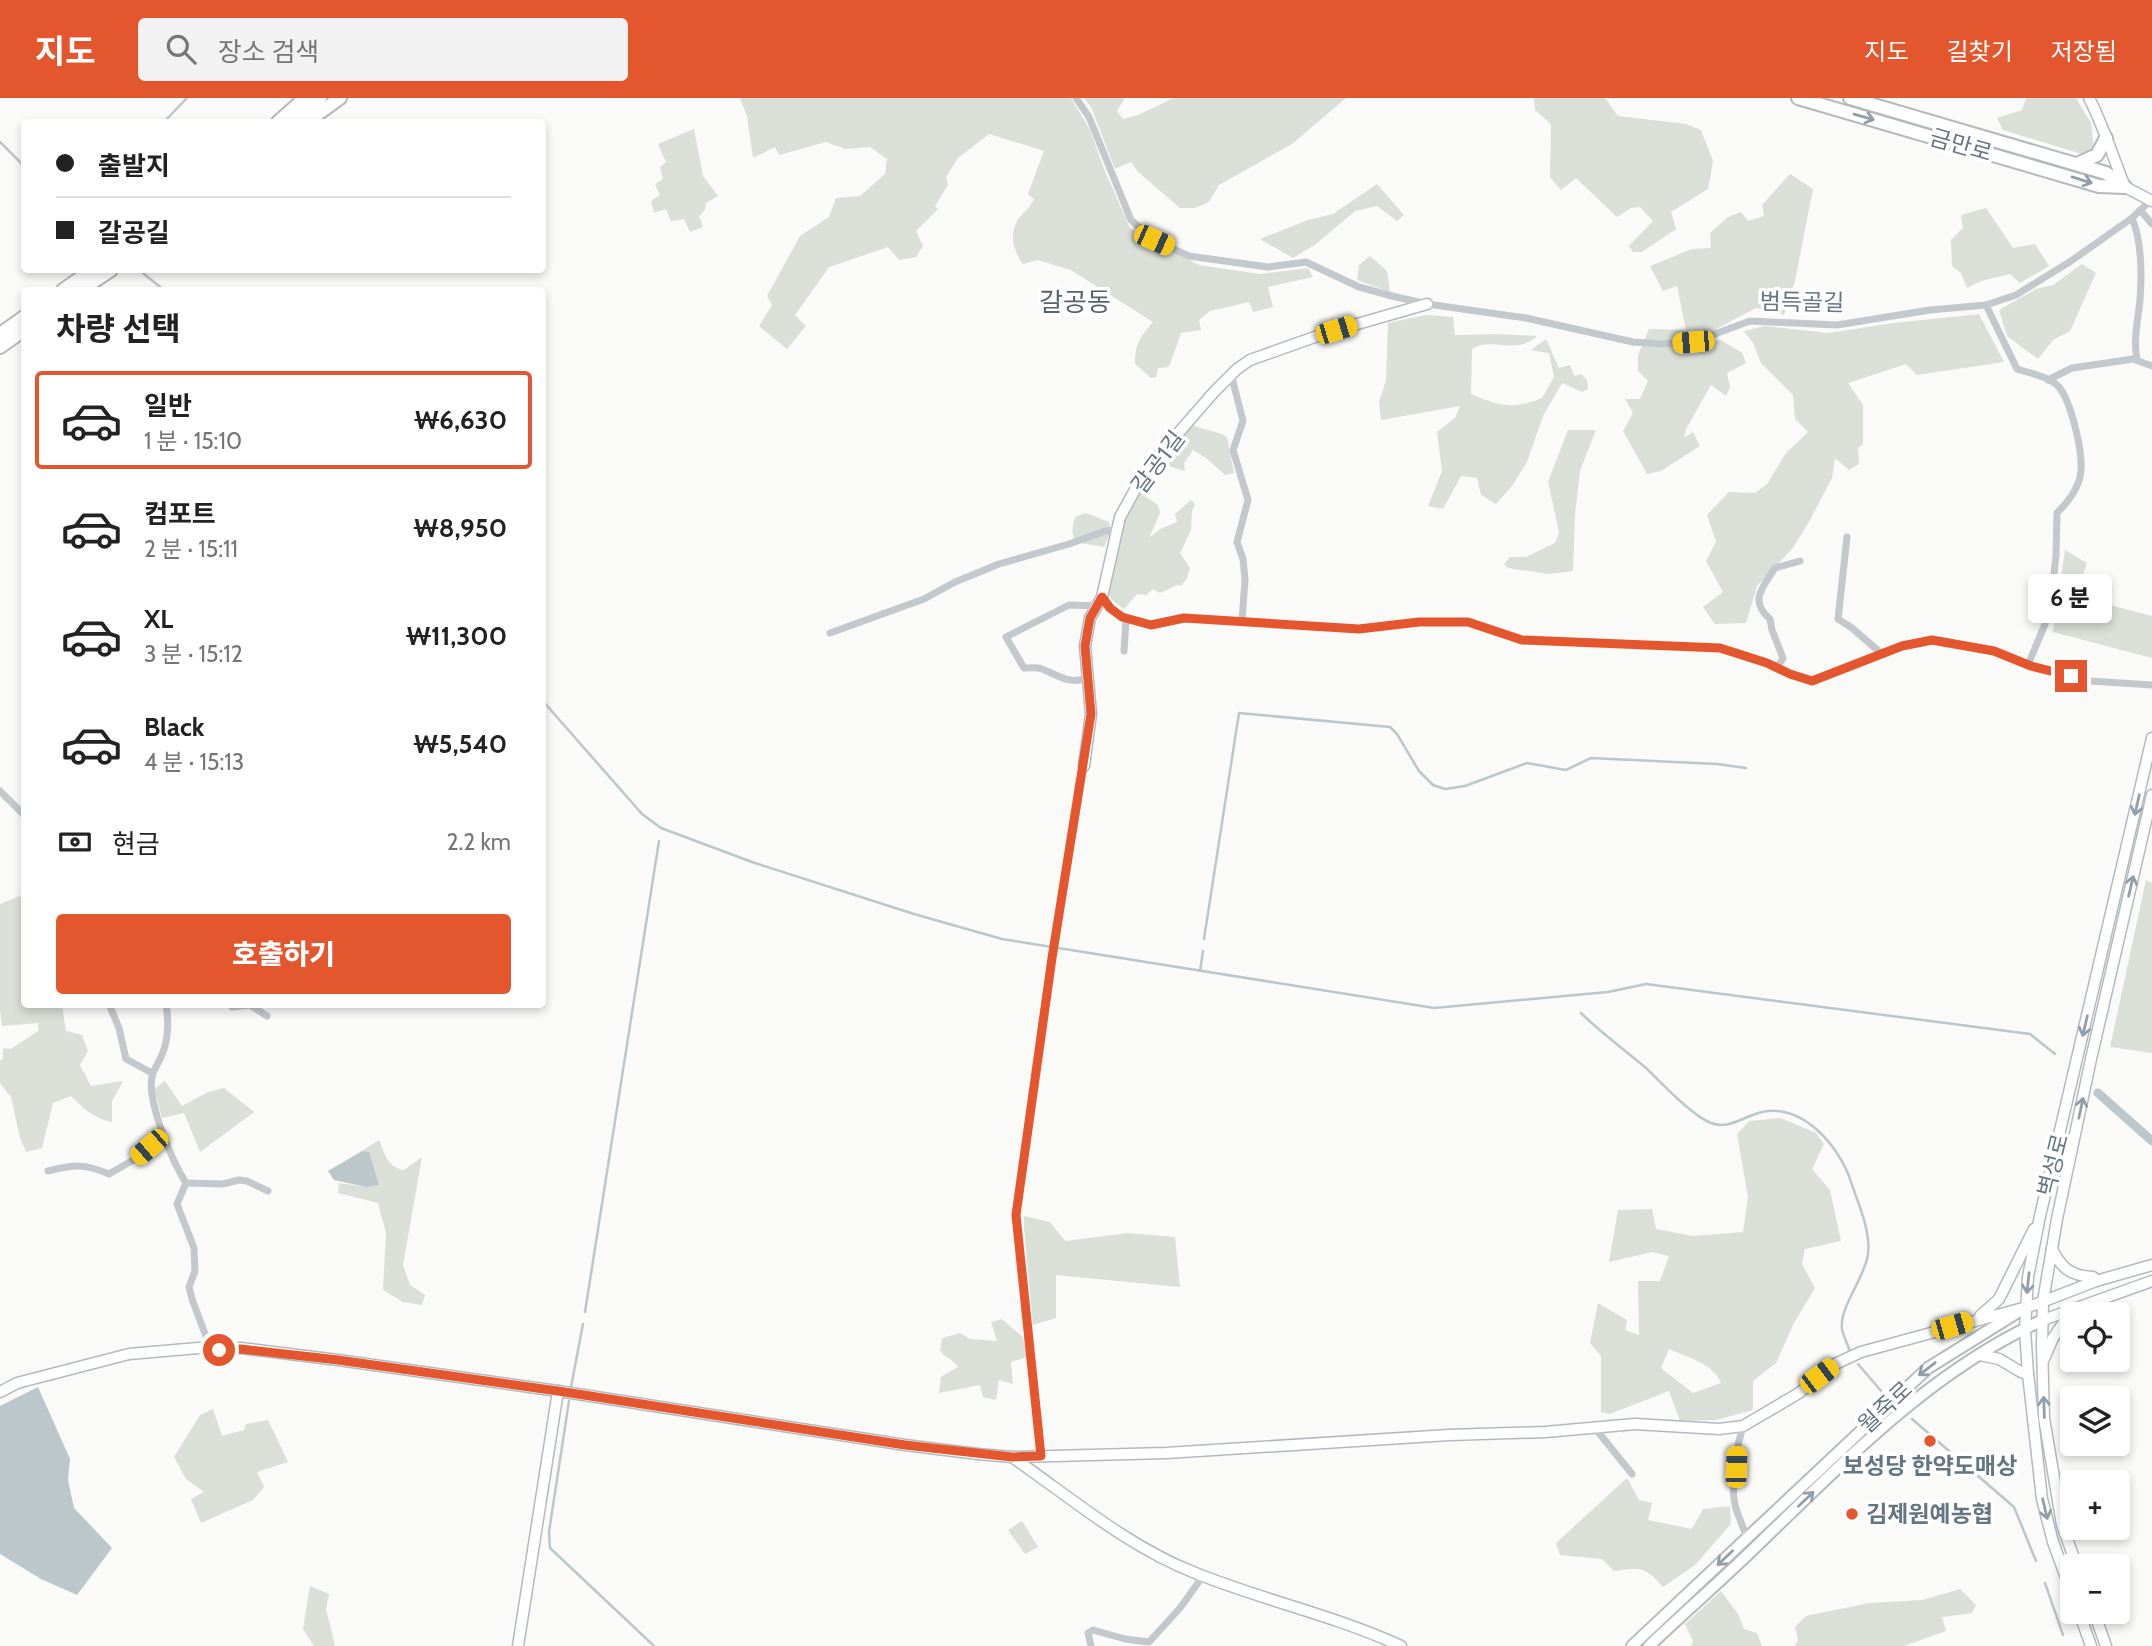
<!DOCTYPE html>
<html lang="ko">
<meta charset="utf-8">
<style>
body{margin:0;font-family:Cabin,"Noto Sans KR",sans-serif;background:#f2f2f2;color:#222;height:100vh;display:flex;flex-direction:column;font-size:26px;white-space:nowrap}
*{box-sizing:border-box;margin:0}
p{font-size:23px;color:#767676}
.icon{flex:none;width:38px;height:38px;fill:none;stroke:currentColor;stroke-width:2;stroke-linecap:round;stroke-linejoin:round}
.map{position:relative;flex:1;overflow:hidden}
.details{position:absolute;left:21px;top:189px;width:525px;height:721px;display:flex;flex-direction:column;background:#fff;border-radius:7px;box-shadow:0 4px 10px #0003}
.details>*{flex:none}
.banner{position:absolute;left:21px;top:21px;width:525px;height:154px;border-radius:7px;box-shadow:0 4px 10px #0003;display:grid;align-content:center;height:154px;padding:0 35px;background:#fff}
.buttons{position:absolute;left:2060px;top:1204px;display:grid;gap:14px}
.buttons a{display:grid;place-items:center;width:70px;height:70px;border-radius:7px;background:#fff;box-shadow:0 4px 10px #0003;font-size:35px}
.end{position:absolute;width:32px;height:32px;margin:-16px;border:9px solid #e4572e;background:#fff;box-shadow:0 0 0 4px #fff}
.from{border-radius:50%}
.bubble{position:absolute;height:49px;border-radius:7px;background:#fff;box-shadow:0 4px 10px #0003;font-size:23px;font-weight:800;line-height:49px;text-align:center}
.car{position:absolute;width:21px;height:42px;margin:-21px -10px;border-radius:9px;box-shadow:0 0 5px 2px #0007;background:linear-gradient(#f5c518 24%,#345 0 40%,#f5c518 0 76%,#345 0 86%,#f5c518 0)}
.banner b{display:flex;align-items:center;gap:24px;height:66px;font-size:26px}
.banner b+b{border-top:2px solid #e0e0e0}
.banner i{width:18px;height:18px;background:#222}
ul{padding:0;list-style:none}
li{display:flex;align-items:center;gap:21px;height:98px;margin:0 14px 10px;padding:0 21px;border:4px solid transparent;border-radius:7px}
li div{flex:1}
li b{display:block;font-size:26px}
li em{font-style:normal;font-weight:800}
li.current{border-color:#e4572e}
li>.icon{width:63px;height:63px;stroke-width:1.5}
h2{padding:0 35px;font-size:32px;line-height:84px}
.pay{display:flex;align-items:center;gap:18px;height:77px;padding:0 35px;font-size:26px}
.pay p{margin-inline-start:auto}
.primary-button{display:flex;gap:14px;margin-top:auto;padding:14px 35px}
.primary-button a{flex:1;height:80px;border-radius:7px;background:#e4572e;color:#fff;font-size:28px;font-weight:800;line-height:80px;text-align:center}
header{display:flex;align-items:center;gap:42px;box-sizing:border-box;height:98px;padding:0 35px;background:#e4572e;color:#fff}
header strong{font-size:33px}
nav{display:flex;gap:38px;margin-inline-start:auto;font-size:24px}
.search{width:490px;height:63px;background:#f2f2f2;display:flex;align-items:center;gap:18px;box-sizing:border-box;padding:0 24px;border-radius:7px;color:#767676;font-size:26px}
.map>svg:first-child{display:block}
.green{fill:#dadfd7;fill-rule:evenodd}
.water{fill:#bbc7cb}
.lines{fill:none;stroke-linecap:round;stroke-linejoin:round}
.stream{stroke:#bbc7cb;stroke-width:2.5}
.canal{stroke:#bbc7cb;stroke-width:9}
.secondary-casing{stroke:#b3babf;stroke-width:13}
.primary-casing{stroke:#b5babe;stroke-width:14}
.highway-casing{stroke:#b4b9bd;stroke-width:16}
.street{stroke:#c3c8cc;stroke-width:7}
.secondary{stroke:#fff;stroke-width:10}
.primary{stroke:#fff;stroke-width:10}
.highway{stroke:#fff;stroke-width:12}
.oneway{stroke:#939fa8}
.route{stroke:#e4572e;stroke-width:9}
.poi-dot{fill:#e4572e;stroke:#fff;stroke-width:2.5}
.labels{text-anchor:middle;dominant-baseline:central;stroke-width:7;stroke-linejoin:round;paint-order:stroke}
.street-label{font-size:23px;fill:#657683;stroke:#fff}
.poi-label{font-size:23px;font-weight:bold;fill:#657683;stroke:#fff}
.quarter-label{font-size:26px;fill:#57646e;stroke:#fff}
</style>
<header>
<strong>지도</strong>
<div class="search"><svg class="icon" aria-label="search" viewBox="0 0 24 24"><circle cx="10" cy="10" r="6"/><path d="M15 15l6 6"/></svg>장소 검색</div>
<nav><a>지도</a><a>길찾기</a><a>저장됨</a></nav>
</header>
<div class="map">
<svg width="2152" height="1548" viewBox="0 0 2152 1548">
<rect width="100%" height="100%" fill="#fafaf8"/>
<g class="green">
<path d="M740 0H1071L1090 32 1104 71 1130 130 1199 167 1260 176 1308 170 1313 179 1268 189 1273 209 1253 214 1249 204 1210 213 1199 222 1201 232 1181 235 1169 269 1158 270 1156 279 1151 280 1135 266C1135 244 1140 240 1153 224L1071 172 1038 162 1023 166C1014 154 1009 138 1017 123 1022 115 1028 113 1034 101L1028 96 1044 53 989 36 958 60 946 79 948 87 935 108 938 111 916 133 923 148 916 159 899 162 888 149 829 169 795 217 806 228 787 251 759 228 772 207 767 198 800 138 829 119 836 100 860 98 885 76 887 61 870 49 845 51 826 44 779 57 775 49 753 60 747 18Z"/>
<path d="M1084 0H1125L1117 13 1123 21 1138 17 1174 0H1346L1292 46 1219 87 1209 104 1195 110H1180L1137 73 1131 64 1115 71 1091 9Z"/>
<path d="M1534 0H1605L1618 18 1686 26 1701 32 1713 63 1708 91 1671 114 1676 131 1642 154H1633L1629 148 1653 123 1640 109 1631 110 1617 119 1576 80 1561 92 1550 79 1551 26 1535 12Z"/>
<path d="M2026 0H2076L2091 25 2094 49 2085 57 2003 32 1997 20 2022 12Z"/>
<path d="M694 31 703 78 718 98 706 105 705 112 699 118 703 129 690 134 684 121 671 123 666 111 654 115 651 103 660 97 655 86 663 81 660 69 666 64 658 46Z"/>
<path d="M1790 76 1813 91 1795 183 1784 217 1756 210 1703 238 1707 244 1721 242 1742 255 1746 265 1727 275 1730 289 1726 298 1711 287 1686 331 1684 340 1693 334 1700 348 1661 373 1647 376 1623 333 1633 315 1625 301H1640L1648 283 1638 273V257L1649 231 1686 232 1677 188 1663 193 1650 168 1692 151 1711 150 1710 135 1728 119 1741 114 1748 123 1764 118 1762 107Z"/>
<path d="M1377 86 1404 117 1397 123 1377 108 1355 113 1316 146 1293 160 1260 141 1308 122 1333 116Z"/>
<path d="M1986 110 2013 150 2035 146 2049 168 2020 185 2010 176 1981 183 1967 190 1961 175 1952 168 1951 142 1963 130 1961 117Z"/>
<path d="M1370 158 1387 173 1390 194 1357 182 1359 167Z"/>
<path d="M2082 166 2096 175 2070 233 2053 242 2038 261 2007 238 1999 212 2036 191 2053 187Z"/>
<path d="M1979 216 2004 264 1917 277 1906 266 1848 285 1863 307V346L1858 350 1859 366 1849 372 1835 360 1832 380 1810 422 1793 450 1757 488 1746 525 1715 526 1703 509 1723 494 1706 463 1716 444 1707 417 1729 394 1755 395 1767 386 1786 355 1808 334 1795 321 1793 297 1761 265 1753 245 1744 233 1764 228 1828 235 1894 225Z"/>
<path d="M1426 217 1453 219 1455 237 1499 236 1537 238C1516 258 1491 238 1472 251L1471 296C1498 308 1514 312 1542 300L1554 279 1549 255 1531 252 1546 241 1559 270 1570 267 1574 278 1581 276 1587 282 1588 291 1582 294 1562 285 1543 318 1527 364 1512 388 1496 406 1481 397 1477 380 1461 378 1443 411 1428 408 1442 373 1437 334 1455 320 1460 308 1381 322 1379 304 1386 282 1388 225Z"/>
<path d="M1193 327C1205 333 1216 332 1227 339L1234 375 1225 377 1206 360 1193 352 1184 365 1185 373 1171 369 1162 359 1184 330Z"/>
<path d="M1568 332H1596L1580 373 1575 417 1573 473 1549 476 1508 470 1504 466 1510 459H1526L1555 445 1559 434 1548 384Z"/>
<path d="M1137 393 1158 407 1160 415 1149 440 1160 431 1177 424 1175 416 1191 402 1195 406 1192 413 1191 432 1180 455 1190 470 1187 480 1181 488 1177 487 1160 495 1153 491 1146 497 1137 496 1124 511 1112 502 1107 493 1124 421Z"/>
<path d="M1086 415 1109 424 1111 433 1104 449C1082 445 1066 447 1075 419Z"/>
<path d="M2065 452 2087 465 2076 498 2152 518V560L2053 534Z"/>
<path d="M2146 782 2152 785V955L2110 949Z"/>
<path d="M24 796V906L62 907 66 933 82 937 88 953 80 967 91 988 123 983 112 1003V1024C94 1021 83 1010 71 998L53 1005 42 1050 26 1054 20 1040 11 999 0 985V963L3 960V950L11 951 38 933V925L2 928 0 911V806Z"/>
<path d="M165 983 182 1008 208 994 224 990 254 1014 200 1054 184 1015 162 1020 154 991Z"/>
<path d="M1781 1020 1816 1035 1824 1046 1812 1071 1830 1092 1841 1143 1805 1151 1802 1166 1815 1190 1794 1225 1776 1265 1753 1283V1312L1716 1322 1680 1323 1669 1293 1610 1316 1601 1314V1258L1590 1245 1598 1205 1627 1222 1625 1232 1639 1237 1638 1183H1660L1669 1158 1652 1154 1609 1164 1618 1112 1652 1111 1656 1131 1693 1138 1743 1134 1748 1099 1737 1036 1749 1023ZM1669 1251C1687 1259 1714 1266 1721 1285L1693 1295 1661 1270Z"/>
<path d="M379 1042C385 1056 387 1069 404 1072L422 1059 403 1167 410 1187 425 1197 422 1207 403 1204 383 1192 386 1135 378 1105 338 1095 339 1085 366 1089 369 1054 362 1053Z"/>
<path d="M1024 1118 1050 1124 1065 1143 1128 1135 1175 1139 1180 1189 1056 1177V1220L1033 1227 1024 1129Z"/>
<path d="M1002 1221 1023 1239 1027 1259 1011 1264 1013 1286 999 1282 996 1302 983 1299 980 1287 939 1295 941 1279 958 1269C953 1261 945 1260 940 1252L942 1240 960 1235 970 1241 997 1243 991 1224Z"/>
<path d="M213 1311 222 1338 244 1332 246 1326 268 1322 288 1364 257 1374 264 1389 253 1402 201 1425 191 1401 204 1394 186 1381 174 1359 200 1317Z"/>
<path d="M1627 1380 1639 1402 1652 1405 1648 1422 1692 1431 1703 1411 1730 1408 1731 1426 1695 1467 1663 1489C1645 1468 1640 1469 1614 1473L1602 1461 1560 1457 1556 1445Z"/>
<path d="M1022 1423 1038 1449 1025 1456 1008 1432Z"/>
<path d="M310 1488 329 1496 326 1511 335 1548H314L303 1531Z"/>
<path d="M1960 1491 1976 1507 1972 1515 1942 1519 1946 1533 1904 1548H1795L1798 1542 1795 1529 1806 1518 1869 1505 1923 1502Z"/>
<path d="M1721 1493 1738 1516 1744 1531 1757 1535 1762 1548H1691L1693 1543 1685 1526Z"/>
</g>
<g class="water">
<path d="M362 1053 369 1054 379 1087 366 1089 334 1082 328 1073Z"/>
<path d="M38 1289 70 1361 68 1382 74 1410 112 1450 77 1497 41 1481 0 1456V1308Z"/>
</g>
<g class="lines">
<g class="stream">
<path d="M164 24 187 0"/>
<path d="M0 44 24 68"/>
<path d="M139 172 164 192"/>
<path d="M542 602 642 716 661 730 752 764 914 816 1002 841 1434 910 1608 894 1646 886 2030 936 2055 956"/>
<path d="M1204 841 1239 615 1390 629 1397 636 1419 673 1433 687 1445 691 1465 688 1527 665 1566 672 1591 660 1717 666 1746 670"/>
<path d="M1200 873 1203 853"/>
<path d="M1581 915C1601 935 1624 951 1646 970 1662 985 1691 1017 1711 1025 1729 1032 1744 1018 1762 1014 1803 1005 1840 1049 1851 1084 1858 1105 1871 1133 1868 1156 1865 1180 1839 1209 1842 1231 1843 1237 1847 1245 1849 1251"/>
<path d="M585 1214 659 743"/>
<path d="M1858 1266 1882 1294"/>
<path d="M571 1289 583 1226"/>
<path d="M569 1303 549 1434 550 1450 654 1548"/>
<path d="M1912 1321 2014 1409 2036 1463"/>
<path d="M2045 1485 2063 1537"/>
</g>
<path class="canal" d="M2098 995 2152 1043"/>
<g class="secondary-casing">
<g id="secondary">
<path d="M2089 0C2104 29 2113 59 2125 89L2152 103"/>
<path d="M1084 668 1091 616 1085 548 1090 520 1102 499 1120 419 1146 372 1214 294 1237 271 1250 262 1326 235 1427 206"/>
<path d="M2052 1151C2061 1170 2071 1178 2093 1179L2096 1183"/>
<path d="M1980 1218 1999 1201 2034 1131"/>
<path d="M2043 1222 2152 1183"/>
<path d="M1980 1257 1999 1261 2021 1274 2028 1276"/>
<path d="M2044 1261 2053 1240 2073 1211"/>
<path d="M0 1294 17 1285 129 1256 210 1249 219 1252 241 1250 338 1262 558 1293 905 1347 978 1356 1012 1359 1166 1355 1449 1337 1545 1334 1635 1326 1719 1331 1743 1328 1799 1295 1833 1267 1861 1254 2034 1207 2096 1183 2152 1167"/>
<path d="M1012 1359C1070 1399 1127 1448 1193 1474 1261 1502 1334 1517 1401 1548"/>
<path d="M2077 1468 2062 1427 2044 1320 2042 1248 2043 1203 2057 1121 2091 961 2152 697"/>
<path d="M2072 1496 2053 1444 2042 1401 2028 1276 2025 1232 2028 1179 2040 1118 2152 640"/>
<path d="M2079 1514 2091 1548"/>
<path d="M2094 1514 2106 1548"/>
<path d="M518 1548 558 1293"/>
</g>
</g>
<g class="primary-casing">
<g id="primary">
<path d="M1632 1548 1928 1270 2026 1209"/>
<path d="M1649 1548C1689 1510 1731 1474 1770 1435 1853 1355 1936 1270 2043 1222"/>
</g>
</g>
<g class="highway-casing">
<g id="highway">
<path d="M1798 0 2099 88 2125 89"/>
<path d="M1850 0 2106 75 2125 89"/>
<path d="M278 24 305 0"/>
<path d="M294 24 320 0"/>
<path d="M307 24 340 0"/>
<path d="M2077 66 2097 57 2106 40"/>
<path d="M63 192 92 172"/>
<path d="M81 192 111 172"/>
<path d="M0 236 24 219"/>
<path d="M0 249 24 232"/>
</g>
</g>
<g class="street">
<path d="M1076 0 1089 19 1131 122 1154 142 1189 158 1268 169 1306 164 1359 189 1392 198 1427 206 1526 220 1633 244 1661 246 1693 244 1750 223 1837 227 1930 212 1986 207 2016 197 2071 163 2132 120 2151 102"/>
<path d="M2140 112 2152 126"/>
<path d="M2132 120C2142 144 2142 175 2140 202 2138 223 2133 240 2137 262"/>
<path d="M1986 207 2017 271C2030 275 2047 278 2058 288 2071 302 2085 359 2080 379 2077 393 2067 405 2057 415L2056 457 2050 514 2028 567"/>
<path d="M1231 276 1243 323 1233 352 1248 402 1237 444 1243 461 1245 482 1242 523"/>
<path d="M2048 282 2072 270 2133 261 2152 268"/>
<path d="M1847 439 1838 521 1852 530 1882 556"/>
<path d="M1102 499 1110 510 1122 519 1151 527 1184 520 1359 531 1419 524H1468L1522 542 1720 550 1767 565 1790 576 1812 583 1902 548 1932 542 1994 553 2031 568 2090 583 2152 587"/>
<path d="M830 535 924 501 955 484 999 466 1069 446 1105 433 1118 432"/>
<path d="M1124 553 1126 521"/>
<path d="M1777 570 1783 560 1772 532 1770 521C1749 503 1762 490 1775 470L1800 463"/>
<path d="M1087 579C1072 588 1057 577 1042 571 1037 569 1030 570 1024 570L1006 539 1069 507 1097 508"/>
<path d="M0 693 24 717"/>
<path d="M109 906 119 930 126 961 152 975"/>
<path d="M166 906C169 925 169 942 161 959 158 966 153 972 152 979 147 1004 172 1063 186 1085L177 1106 194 1150 195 1173 189 1189 192 1201 210 1249"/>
<path d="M230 906 232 909 250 907 267 918"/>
<path d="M48 1073C73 1067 84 1065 109 1076L135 1061 162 1037"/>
<path d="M186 1085 223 1086 239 1082 247 1083 268 1093"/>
<path d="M1743 1328C1736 1352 1730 1382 1735 1407 1738 1418 1743 1429 1747 1439"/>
<path d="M1595 1330 1632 1376"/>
<path d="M1041 1358 1016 1117 1052 860 1084 668"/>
<path d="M1091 1548 1088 1535 1093 1532 1125 1541 1149 1544 1180 1510 1203 1478"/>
</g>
<use href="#secondary" class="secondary"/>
<use href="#primary" class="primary"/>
<use href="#highway" class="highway"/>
</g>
<defs><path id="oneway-shaft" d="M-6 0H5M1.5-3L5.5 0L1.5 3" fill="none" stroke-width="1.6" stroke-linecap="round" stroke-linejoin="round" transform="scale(1.75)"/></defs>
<g class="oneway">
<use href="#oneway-shaft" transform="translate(1864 19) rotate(16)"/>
<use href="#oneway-shaft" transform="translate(2082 82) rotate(17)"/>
<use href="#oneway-shaft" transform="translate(2137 707) rotate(103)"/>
<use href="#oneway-shaft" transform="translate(2131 788) rotate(-77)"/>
<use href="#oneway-shaft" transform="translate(2085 928) rotate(103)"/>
<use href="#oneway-shaft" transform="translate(2081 1010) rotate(-78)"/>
<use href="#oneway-shaft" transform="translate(2028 1185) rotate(96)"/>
<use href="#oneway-shaft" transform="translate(1927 1271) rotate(142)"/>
<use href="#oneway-shaft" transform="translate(2044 1309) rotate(-92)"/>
<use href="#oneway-shaft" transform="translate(1806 1401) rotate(-44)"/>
<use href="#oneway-shaft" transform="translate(2045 1411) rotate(77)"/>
<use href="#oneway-shaft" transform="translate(1725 1460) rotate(137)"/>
</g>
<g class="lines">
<path class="route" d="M219 1252 241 1251 338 1262 558 1293 905 1347 1012 1359 1041 1358 1016 1117 1052 860 1091 616 1085 548 1090 520 1102 499 1110 510 1122 519 1151 527 1184 520 1359 531 1419 524H1468L1522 542 1720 550 1767 565 1790 576 1812 583 1902 548 1932 542 1994 553 2031 568 2071 578"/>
</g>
<g class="poi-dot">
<circle cx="1930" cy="1343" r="7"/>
<circle cx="1852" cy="1416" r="7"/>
</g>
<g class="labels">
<g class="street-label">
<text transform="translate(1961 47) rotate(16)">금만로</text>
<text transform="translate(1802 204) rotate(1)">범득골길</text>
<text transform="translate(1158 364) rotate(-53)">갈공1길</text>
<text transform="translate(2053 1067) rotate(-76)">벽성로</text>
<text transform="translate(1885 1309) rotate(-43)">월죽로</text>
</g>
<g class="poi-label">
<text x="1930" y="1368">보성당 한약도매상</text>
<text x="1866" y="1416" text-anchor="start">김제원예농협</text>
</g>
<g class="quarter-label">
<text x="1075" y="204">갈공동</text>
</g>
</g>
</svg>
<div class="buttons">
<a><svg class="icon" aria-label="locate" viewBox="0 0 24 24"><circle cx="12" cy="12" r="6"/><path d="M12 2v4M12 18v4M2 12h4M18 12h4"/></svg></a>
<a><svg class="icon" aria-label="layers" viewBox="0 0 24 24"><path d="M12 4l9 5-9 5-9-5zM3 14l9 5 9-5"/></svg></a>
<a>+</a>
<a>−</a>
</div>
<i class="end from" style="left:219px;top:1252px"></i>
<i class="end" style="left:2071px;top:578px"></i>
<div class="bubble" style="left:2028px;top:476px;width:84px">6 분</div>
<i class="car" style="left:1154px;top:142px;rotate:114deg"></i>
<i class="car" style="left:1336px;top:232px;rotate:73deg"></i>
<i class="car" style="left:1693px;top:244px;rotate:265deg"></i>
<i class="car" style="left:149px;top:1049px;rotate:229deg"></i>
<i class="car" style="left:1952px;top:1228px;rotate:74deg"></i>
<i class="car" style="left:1819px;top:1278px;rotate:53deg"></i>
<i class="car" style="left:1736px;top:1369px;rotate:2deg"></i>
<div class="banner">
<b><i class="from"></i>출발지</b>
<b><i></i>갈공길</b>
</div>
<section class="details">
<h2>차량 선택</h2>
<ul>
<li class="current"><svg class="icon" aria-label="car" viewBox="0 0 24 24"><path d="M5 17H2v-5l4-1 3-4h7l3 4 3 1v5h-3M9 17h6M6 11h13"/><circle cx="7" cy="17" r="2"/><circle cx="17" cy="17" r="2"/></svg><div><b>일반</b><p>1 분 · 15:10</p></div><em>₩6,630</em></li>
<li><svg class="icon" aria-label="car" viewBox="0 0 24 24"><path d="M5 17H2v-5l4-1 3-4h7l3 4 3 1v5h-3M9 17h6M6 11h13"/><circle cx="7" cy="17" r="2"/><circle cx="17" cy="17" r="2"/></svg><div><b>컴포트</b><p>2 분 · 15:11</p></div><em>₩8,950</em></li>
<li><svg class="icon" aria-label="car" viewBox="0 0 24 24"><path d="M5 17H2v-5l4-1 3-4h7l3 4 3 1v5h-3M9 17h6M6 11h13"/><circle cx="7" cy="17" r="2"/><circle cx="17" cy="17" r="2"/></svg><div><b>XL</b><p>3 분 · 15:12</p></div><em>₩11,300</em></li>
<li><svg class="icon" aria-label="car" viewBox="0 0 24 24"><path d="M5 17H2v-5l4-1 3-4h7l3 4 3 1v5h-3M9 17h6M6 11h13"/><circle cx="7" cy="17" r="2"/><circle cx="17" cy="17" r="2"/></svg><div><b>Black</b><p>4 분 · 15:13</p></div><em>₩5,540</em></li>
</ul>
<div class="pay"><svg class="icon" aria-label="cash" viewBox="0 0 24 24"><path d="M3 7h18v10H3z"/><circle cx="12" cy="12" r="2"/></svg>현금<p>2.2 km</p></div>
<div class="primary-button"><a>호출하기</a></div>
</section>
</div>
